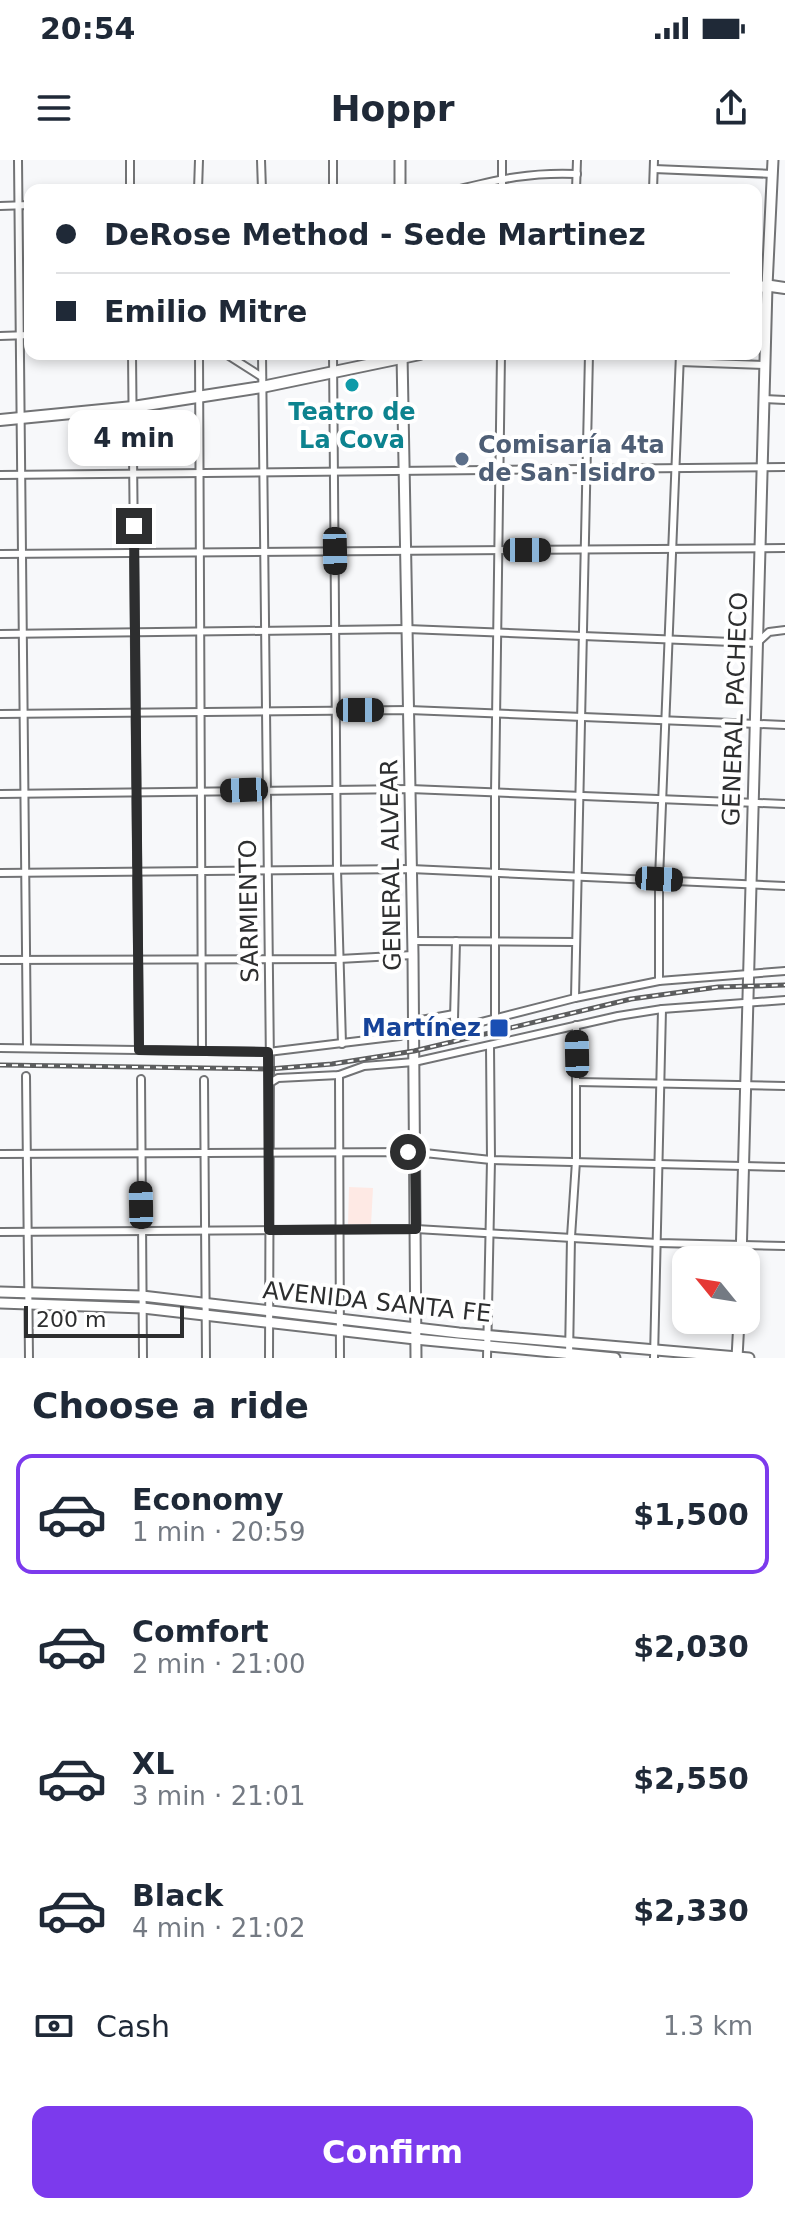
<!DOCTYPE html>
<meta charset="utf-8">
<style>
body{margin:0;font-family:"DejaVu Sans",sans-serif;background:#f6f6f7;color:#1f2937;height:100vh;display:flex;flex-direction:column;font-size:30px;white-space:nowrap}
*{box-sizing:border-box;margin:0}
p{font-size:26px;color:#747a83}
.icon{flex:none;width:44px;height:44px;fill:none;stroke:currentColor;stroke-width:2;stroke-linecap:round;stroke-linejoin:round}
.map{position:relative;height:1198px;overflow:hidden}
.side{display:flex;flex-direction:column;background:#fff;flex:1}
.side>*{flex:none}
.hud{position:absolute;left:24px;top:24px;width:738px;height:176px;border-radius:16px;box-shadow:0 4px 12px #0003;display:grid;align-content:center;height:176px;padding:0 32px;background:#fff}
.needle{width:52px;rotate:300deg}
.controls{position:absolute;left:672px;top:1086px;display:grid;gap:16px}
.controls a{display:grid;place-items:center;width:88px;height:88px;border-radius:16px;background:#fff;box-shadow:0 4px 12px #0003;font-size:40px}
.scale{position:absolute;left:24px;bottom:20px;width:160px;box-sizing:border-box;padding-left:8px;border:4px solid #2d2e2f;border-top:0;font-size:22px;line-height:28px;white-space:nowrap;color:#2d2e2f;-webkit-text-stroke:6px #fff;paint-order:stroke}
.end{position:absolute;width:36px;height:36px;margin:-18px;border:10px solid #2d2e2f;background:#fff;box-shadow:0 0 0 4px #fff}
.from{border-radius:50%}
.bubble{position:absolute;height:56px;border-radius:16px;background:#fff;box-shadow:0 4px 12px #0003;font-size:26px;font-weight:600;line-height:56px;text-align:center}
.car{position:absolute;width:24px;height:48px;margin:-24px -12px;border-radius:10px;box-shadow:0 0 6px 2px #0007;background:linear-gradient(#222 24%,#8ab4d8 0 40%,#222 0 76%,#8ab4d8 0 86%,#222 0)}
.hud b{display:flex;align-items:center;gap:28px;height:76px;font-size:30px}
.hud b+b{border-top:2px solid #e0e1e3}
.hud i{width:20px;height:20px;background:#1f2937}
ul{padding:0;list-style:none}
li{display:flex;align-items:center;gap:24px;height:120px;margin:0 16px 12px;padding:0 16px;border:4px solid transparent;border-radius:16px}
li div{flex:1}
li b{display:block;font-size:30px}
li em{font-style:normal;font-weight:600}
li.selected{border-color:#7c3aed}
li>.icon{width:72px;height:72px;stroke-width:1.5}
h2{padding:0 32px;font-size:36px;line-height:96px}
.pay{display:flex;align-items:center;gap:20px;height:88px;padding:0 32px;font-size:30px}
.pay p{margin-inline-start:auto}
.primary-button{display:flex;gap:16px;margin-top:auto;padding:16px 32px}
.primary-button a{flex:1;height:92px;border-radius:16px;background:#7c3aed;color:#fff;font-size:32px;font-weight:600;line-height:92px;text-align:center}
.status{display:flex;justify-content:space-between;align-items:center;height:56px;padding:0 40px;background:#fff;direction:ltr}
.status svg{height:22px;fill:currentColor}
header{display:flex;justify-content:space-between;align-items:center;height:104px;padding:0 32px;background:#fff;font-size:36px;font-weight:600}
.map>svg:first-child{display:block}
.commercial{fill:#fee9e4}
.lines{fill:none;stroke-linecap:round;stroke-linejoin:round}
.street-casing{stroke:#727375;stroke-width:10}
.secondary-casing{stroke:#727375;stroke-width:13}
.primary-casing{stroke:#727375;stroke-width:14}
.street{stroke:#fff;stroke-width:6}
.secondary{stroke:#fff;stroke-width:9}
.primary{stroke:#fff;stroke-width:10}
.rail-casing{stroke:#5c5d5e;stroke-width:5}
.rail{stroke:#fff;stroke-width:2;stroke-dasharray:6;stroke-linecap:butt}
.route{stroke:#2d2e2f;stroke-width:10}
.culture-dot{fill:#0f9aa8;stroke:#fff;stroke-width:3}
.service-dot{fill:#5c6f8a;stroke:#fff;stroke-width:3}
.transit-dot{fill:#1a4fb4;stroke:#fff;stroke-width:3}
.labels{text-anchor:middle;dominant-baseline:central;stroke-width:8;stroke-linejoin:round;paint-order:stroke}
.culture-label{font-size:24px;font-weight:bold;fill:#0d838f;stroke:#fff}
.service-label{font-size:24px;font-weight:bold;fill:#4e5e75;stroke:#fff;text-anchor:start}
.street-label{font-size:24px;fill:#2d2e2f;stroke:#fff}
.transit-label{font-size:24px;font-weight:bold;fill:#164399;stroke:#fff;text-anchor:end}
</style>
<div class="status"><b>20:54</b><svg viewBox="0 0 49 12"><path d="M0 12V9h3v3zM5 12V6h3v6zM10 12V3h3v9zM15 12V0h3v12zM26 1h20v11H26zM47 4h2v5h-2z"/></svg></div>
<header><svg class="icon" aria-label="menu" viewBox="0 0 24 24"><path d="M4 6h16M4 12h16M4 18h16"/></svg>Hoppr<svg class="icon" aria-label="share" viewBox="0 0 24 24"><path d="M12 15V3M7 8l5-5 5 5M5 13v7h14v-7"/></svg></header>
<div class="map">
<svg width="785" height="1198" viewBox="0 0 785 1198">
<rect width="100%" height="100%" fill="#f7f8fa"/>
<path class="commercial" d="M349 1027 373 1028 371 1065 348 1064Z"/>
<g class="lines">
<g class="street-casing">
<g id="street">
<path d="M18 0 27 888"/>
<path d="M130 0V30"/>
<path d="M261 0 262 30"/>
<path d="M333 0V30"/>
<path d="M654 9 773 14"/>
<path d="M198 30 199 0"/>
<path d="M456 30C500 19 531 12 577 14"/>
<path d="M502 30V0"/>
<path d="M576 30 577 0"/>
<path d="M653 30 654 0"/>
<path d="M0 46 30 45"/>
<path d="M0 176 30 175"/>
<path d="M132 194 139 890"/>
<path d="M199 194 202 890"/>
<path d="M226 194 262 217"/>
<path d="M262 194 270 905 269 1198"/>
<path d="M333 194 337 709 342 884"/>
<path d="M680 202 765 205"/>
<path d="M764 239 785 240"/>
<path d="M0 315 785 307"/>
<path d="M0 394 785 388"/>
<path d="M0 474 407 469 757 483 769 472 785 470"/>
<path d="M0 554 409 550 785 565"/>
<path d="M0 634 410 629 785 644"/>
<path d="M0 713 411 709 785 726"/>
<path d="M413 781 576 782"/>
<path d="M456 781 454 859 458 866 462 867 575 838 659 821 785 811"/>
<path d="M0 800 339 799 413 795"/>
<path d="M659 821V719L680 194"/>
<path d="M575 838 589 194"/>
<path d="M495 858V633L501 194"/>
<path d="M0 888 268 892 400 876 421 860 454 854"/>
<path d="M339 915 340 1198"/>
<path d="M26 916 29 1198"/>
<path d="M141 919 143 1198"/>
<path d="M204 920 206 1198"/>
<path d="M577 922 785 926"/>
<path d="M270 923 278 918 339 915 364 906 414 902 618 856 662 849 785 840"/>
<path d="M0 994 415 992 491 1000 785 1007"/>
<path d="M0 1072 416 1069 658 1083 785 1086"/>
<path d="M569 1197 571 1077 576 1001V865"/>
<path d="M487 1198 491 1000 490 886"/>
<path d="M654 1198 662 849"/>
</g>
</g>
<g class="secondary-casing">
<g id="secondary">
<path d="M400 0V30"/>
<path d="M402 194 413 795 416 1198"/>
<path d="M741 1100 767 126 773 0"/>
<path d="M0 1132 142 1136 459 1173 749 1198"/>
<path d="M0 1143 143 1148 415 1179 615 1198"/>
<path d="M737 1198 739 1160"/>
</g>
</g>
<g class="primary-casing">
<g id="primary">
<path d="M756 127 771 126 785 128"/>
<path d="M0 260 133 247 262 227 420 194"/>
</g>
</g>
<use href="#street" class="street"/>
<use href="#secondary" class="secondary"/>
<use href="#primary" class="primary"/>
<g class="rail-casing">
<path id="rail" d="M0 905 269 909 332 904 414 891 631 839 718 827 785 825"/>
</g>
<use href="#rail" class="rail"/>
</g>
<g class="lines">
<path class="route" d="M134 366 139 890 268 892 269 1070 416 1069 415 992H408"/>
</g>
<circle class="culture-dot" cx="352" cy="225" r="8"/>
<circle class="service-dot" cx="462" cy="299" r="8"/>
<rect class="transit-dot" x="489" y="858" width="20" height="20" rx="4"/>
<g class="labels">
<g class="culture-label">
<text x="352" y="252">Teatro de<tspan x="352" dy="28">La Cova</tspan></text>
</g>
<g class="service-label">
<text x="478" y="285">Comisaría 4ta<tspan x="478" dy="28">de San Isidro</tspan></text>
</g>
<g class="street-label">
<text transform="translate(735 549) rotate(-88)">GENERAL PACHECO</text>
<text transform="translate(391 705) rotate(-91)">GENERAL ALVEAR</text>
<text transform="translate(249 751) rotate(-91)">SARMIENTO</text>
<text transform="translate(377 1142) rotate(6)">AVENIDA SANTA FE</text>
</g>
<g class="transit-label">
<text x="481" y="868">Martínez</text>
</g>
</g>
</svg>
<div class="controls">
<a><svg class="needle" viewBox="-14 -14 28 28"><path d="M0-13l5 13h-10z" fill="#e53935"/><path d="M0 13l5-13h-10z" fill="#747a83"/></svg></a>
</div>
<div class="scale">200 m</div>
<i class="end from" style="left:408px;top:992px"></i>
<i class="end" style="left:134px;top:366px"></i>
<div class="bubble" style="left:68px;top:250px;width:132px">4 min</div>
<i class="car" style="left:527px;top:390px;rotate:90deg"></i>
<i class="car" style="left:335px;top:391px;rotate:179deg"></i>
<i class="car" style="left:360px;top:550px;rotate:90deg"></i>
<i class="car" style="left:244px;top:630px;rotate:268deg"></i>
<i class="car" style="left:659px;top:719px;rotate:93deg"></i>
<i class="car" style="left:577px;top:894px;rotate:359deg"></i>
<i class="car" style="left:141px;top:1045px;rotate:359deg"></i>
<div class="hud">
<b><i class="from"></i>DeRose Method - Sede Martinez</b>
<b><i></i>Emilio Mitre</b>
</div>
</div>
<section class="side">
<h2>Choose a ride</h2>
<ul>
<li class="selected"><svg class="icon" aria-label="car" viewBox="0 0 24 24"><path d="M5 17H2v-5l4-1 3-4h7l3 4 3 1v5h-3M9 17h6M6 11h13"/><circle cx="7" cy="17" r="2"/><circle cx="17" cy="17" r="2"/></svg><div><b>Economy</b><p>1 min · 20:59</p></div><em>$1,500</em></li>
<li><svg class="icon" aria-label="car" viewBox="0 0 24 24"><path d="M5 17H2v-5l4-1 3-4h7l3 4 3 1v5h-3M9 17h6M6 11h13"/><circle cx="7" cy="17" r="2"/><circle cx="17" cy="17" r="2"/></svg><div><b>Comfort</b><p>2 min · 21:00</p></div><em>$2,030</em></li>
<li><svg class="icon" aria-label="car" viewBox="0 0 24 24"><path d="M5 17H2v-5l4-1 3-4h7l3 4 3 1v5h-3M9 17h6M6 11h13"/><circle cx="7" cy="17" r="2"/><circle cx="17" cy="17" r="2"/></svg><div><b>XL</b><p>3 min · 21:01</p></div><em>$2,550</em></li>
<li><svg class="icon" aria-label="car" viewBox="0 0 24 24"><path d="M5 17H2v-5l4-1 3-4h7l3 4 3 1v5h-3M9 17h6M6 11h13"/><circle cx="7" cy="17" r="2"/><circle cx="17" cy="17" r="2"/></svg><div><b>Black</b><p>4 min · 21:02</p></div><em>$2,330</em></li>
</ul>
<div class="pay"><svg class="icon" aria-label="cash" viewBox="0 0 24 24"><path d="M3 7h18v10H3z"/><circle cx="12" cy="12" r="2"/></svg>Cash<p>1.3 km</p></div>
<div class="primary-button"><a>Confirm</a></div>
</section>
